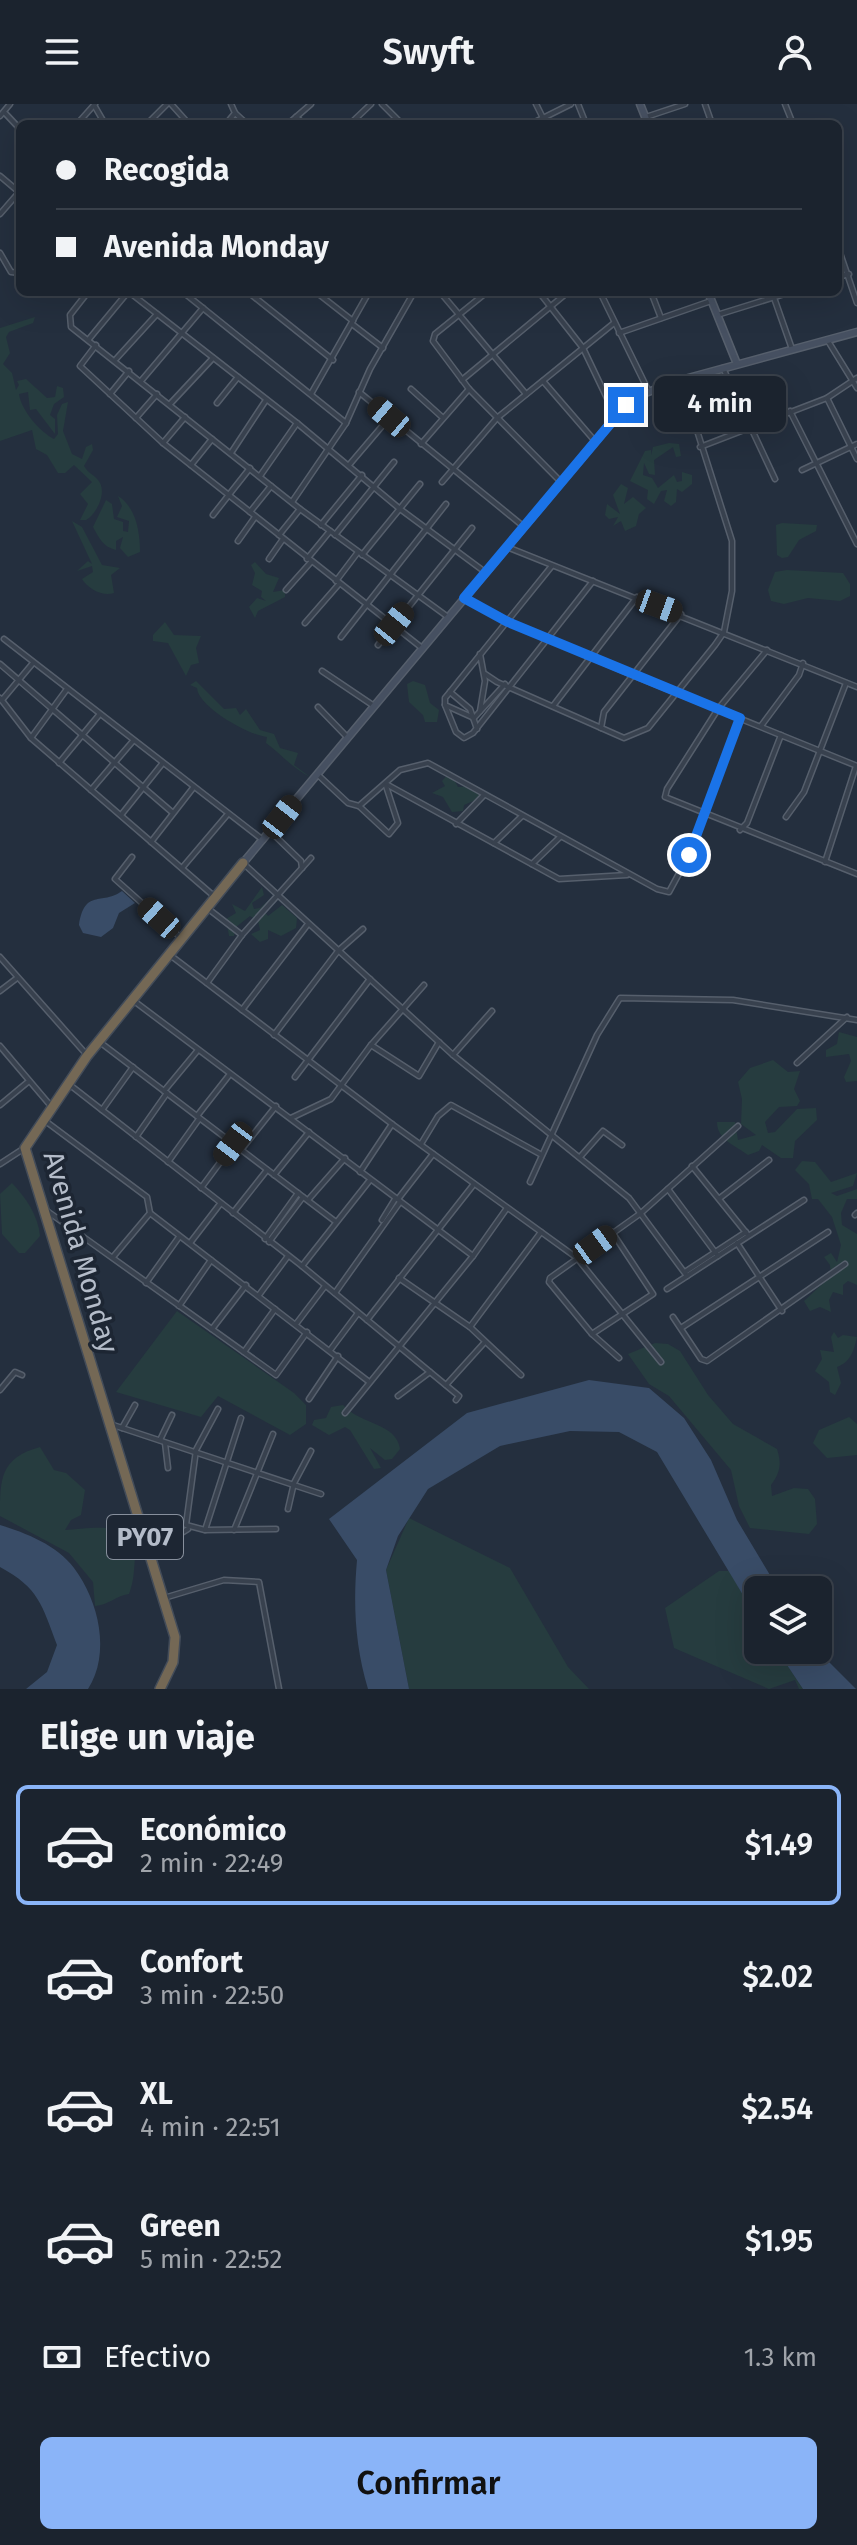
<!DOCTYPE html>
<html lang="es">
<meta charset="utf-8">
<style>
body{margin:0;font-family:"Fira Sans",sans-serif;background:#282f3a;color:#f1f3f6;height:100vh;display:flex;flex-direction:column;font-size:30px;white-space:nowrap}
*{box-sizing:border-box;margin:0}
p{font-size:26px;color:#a0a4aa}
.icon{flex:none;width:44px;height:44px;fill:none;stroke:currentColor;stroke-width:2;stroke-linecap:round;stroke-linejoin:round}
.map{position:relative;height:1585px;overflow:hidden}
.side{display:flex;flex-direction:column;background:#1b232e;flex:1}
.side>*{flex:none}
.hud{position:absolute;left:16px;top:16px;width:826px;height:176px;border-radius:12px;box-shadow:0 8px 32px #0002,0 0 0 2px #39404a;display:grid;align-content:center;height:176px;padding:0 40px;background:#1b232e}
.buttons{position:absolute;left:744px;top:1472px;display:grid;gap:16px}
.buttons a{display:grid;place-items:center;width:88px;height:88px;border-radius:12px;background:#1b232e;box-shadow:0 8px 32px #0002,0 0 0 2px #39404a;font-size:40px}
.end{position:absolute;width:36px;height:36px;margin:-18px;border:10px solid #1a73e8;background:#fff;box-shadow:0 0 0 4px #fff}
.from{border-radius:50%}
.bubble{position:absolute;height:56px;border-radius:12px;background:#1b232e;box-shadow:0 8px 32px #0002,0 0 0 2px #39404a;font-size:26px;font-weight:600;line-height:56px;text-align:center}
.car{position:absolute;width:24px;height:48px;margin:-24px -12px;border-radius:10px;box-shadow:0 0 6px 2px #0007;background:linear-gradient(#222 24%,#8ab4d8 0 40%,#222 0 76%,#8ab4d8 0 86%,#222 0)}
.hud b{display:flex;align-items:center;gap:28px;height:76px;font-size:30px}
.hud b+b{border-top:2px solid #39404a}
.hud i{width:20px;height:20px;background:#f1f3f6}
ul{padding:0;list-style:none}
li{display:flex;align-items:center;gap:24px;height:120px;margin:0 16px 12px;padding:0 24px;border:4px solid transparent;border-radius:12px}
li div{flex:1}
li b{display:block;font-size:30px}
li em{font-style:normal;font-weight:600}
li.active{border-color:#8ab4f8}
li>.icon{width:72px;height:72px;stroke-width:1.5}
h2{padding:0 40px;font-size:36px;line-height:96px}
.pay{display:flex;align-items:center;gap:20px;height:88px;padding:0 40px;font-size:30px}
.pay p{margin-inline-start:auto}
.button{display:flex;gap:16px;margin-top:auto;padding:16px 40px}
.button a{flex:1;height:92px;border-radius:12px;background:#8ab4f8;color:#111;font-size:32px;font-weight:600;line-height:92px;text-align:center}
header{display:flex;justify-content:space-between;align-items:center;height:104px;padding:0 40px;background:#1b232e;font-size:36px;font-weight:600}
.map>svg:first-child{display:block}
.green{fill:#263c3f}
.water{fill:#394c67}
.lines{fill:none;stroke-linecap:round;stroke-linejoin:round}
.street-casing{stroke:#565f6c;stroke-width:7}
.secondary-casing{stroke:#565f6c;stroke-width:9}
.highway-casing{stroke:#434c59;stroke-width:12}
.street{stroke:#38414e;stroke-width:4}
.secondary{stroke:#465061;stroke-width:6}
.highway{stroke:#746855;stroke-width:9}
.route{stroke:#1a73e8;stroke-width:10}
.labels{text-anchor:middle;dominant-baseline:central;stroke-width:7;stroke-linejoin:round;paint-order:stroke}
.shield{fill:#1d2633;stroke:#878f9c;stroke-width:2}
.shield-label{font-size:26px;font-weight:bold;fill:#b4bcc9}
.street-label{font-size:28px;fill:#b4bcc9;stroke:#1d2633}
</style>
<header><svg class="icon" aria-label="menu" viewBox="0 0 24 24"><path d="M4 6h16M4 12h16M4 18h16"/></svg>Swyft<svg class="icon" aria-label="person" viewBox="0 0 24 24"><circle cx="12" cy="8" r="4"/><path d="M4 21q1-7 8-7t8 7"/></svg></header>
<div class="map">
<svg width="857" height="1585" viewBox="0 0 857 1585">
<rect width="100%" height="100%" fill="#242f3e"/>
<g class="green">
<path d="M35 213 33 219 9 228 6 233 10 249 3 260 12 269 16 286 19 281 17 277 26 275 47 294 55 293 57 282 63 284 64 293 54 300 50 311 55 315V330L36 305 30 306 28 288 19 290C21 306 40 328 54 335L58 330 57 311 62 300 68 298 63 327 72 350 82 355 86 343 92 340 93 346 84 362C88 369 93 370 98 376 108 387 97 410 86 416H80L88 400 80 390 92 378 74 361 65 369H58L47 351 36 345 32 326 0 337V224Z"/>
<path d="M669 339 679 340 681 352 676 353 673 343 654 356 655 371 649 370 644 359 643 371 652 374 658 384 674 371 677 378 682 377V368L692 371V380L682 388 677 385 676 398 671 402 664 397 667 386 661 387 654 400 647 395 648 386 630 377 645 347 651 346V351L653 343Z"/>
<path d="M621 380 628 384 624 400 633 393 646 404 639 410 636 422 625 427 621 417 613 422 618 413 609 415 605 411 607 400 620 410 613 391Z"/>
<path d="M118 392C136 403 140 428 140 448L128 453 120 444 123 433 116 437V446C103 443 99 434 93 423L106 396 112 400 114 415 123 418V427L128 428 129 417 117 413 122 402Z"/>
<path d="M72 417 82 423 102 461 120 464 111 471 114 489C103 493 88 485 82 475L93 468 92 462 77 467 88 457 92 460Z"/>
<path d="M782 419 817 421 816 427 799 436 788 453 782 454 777 451 776 421Z"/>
<path d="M255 458 266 470 279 474 273 488 285 486V493L258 507 255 514 249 503 257 494 266 497 261 493 262 487 252 481 255 469 251 461Z"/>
<path d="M787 466 843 469 850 480V492L840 497 808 494 784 500 771 497 768 486 775 468Z"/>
<path d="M165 518 174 531 201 532 196 544 199 559 191 561 186 572 168 539 153 537V531Z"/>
<path d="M196 577 224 605 236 604 240 611 246 605 260 626 274 630 280 644 298 649 294 661 310 673C291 663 281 650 266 639L267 633C250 632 198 603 197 584L190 581Z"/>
<path d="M413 577 425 581 430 599 439 606 437 618H425L423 611 409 598 407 580Z"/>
<path d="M450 668 458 683 478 682 480 694 464 701 463 707 452 708 443 693 432 689 445 682 442 677Z"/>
<path d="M262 783 264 791 252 799 254 805 260 804 272 793 274 798 264 807 268 812 282 801 297 814 296 824 281 832 268 826V835L260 838 251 830 260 826 258 817 250 812 236 823 234 832H229L226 815 236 809 232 800 245 807Z"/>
<path d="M839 928 857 933V977L846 978 844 973 851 957 849 950 826 953V946L837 940Z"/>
<path d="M773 956 788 968 800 967 794 985 800 997 797 1002 779 1003 765 1018 768 1029 775 1028 797 1005 816 1004 817 1016 795 1037 793 1054H781L762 1041 759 1047 748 1051C735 1041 717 1036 717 1018H735L738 1036 756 1031 741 1020 742 995 738 978 750 964Z"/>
<path d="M802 1057 815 1058 831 1078 857 1069 853 1082 831 1089 837 1092 857 1085V1095H847L841 1109 842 1121 857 1130V1181L848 1177 843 1181V1191L833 1188 829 1196 831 1208 820 1203 810 1207 804 1197 831 1172 830 1161 824 1153 831 1149 837 1158 841 1141 832 1113 818 1095H812L809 1080 795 1066Z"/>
<path d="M12 1079C26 1094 38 1111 40 1132L25 1149H19L2 1130 0 1090Z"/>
<path d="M177 1207 294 1289 306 1301V1320L290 1331 218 1292 201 1313 116 1288Z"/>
<path d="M834 1228 838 1234 843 1231 857 1233C854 1246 851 1258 837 1263L841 1279 835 1291 830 1288 829 1278 815 1267 822 1255 820 1246 834 1248 831 1233Z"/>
<path d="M655 1239 668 1240 680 1247 708 1291 733 1320 777 1345C782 1360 780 1369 771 1381L772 1392 794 1384 808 1385 815 1395 817 1420 809 1430 750 1424 739 1402 731 1366 669 1292 649 1280 628 1250Z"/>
<path d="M343 1301C359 1320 397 1319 400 1345L392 1355 385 1356 370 1344 381 1364 374 1365 350 1326 345 1323 329 1331 312 1321 314 1316 326 1314 331 1303Z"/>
<path d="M849 1313 857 1320V1351L827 1354 813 1339 819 1326Z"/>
<path d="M40 1343 54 1366 66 1369 85 1386 81 1411 71 1416 65 1426C91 1425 136 1414 135 1453 134 1466 134 1477 129 1490 115 1492 109 1501 95 1502L93 1478 69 1449 0 1412C0 1375 0 1354 40 1343Z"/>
<path d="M409 1414 510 1464 568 1563 589 1585H409L386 1466Z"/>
<path d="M719 1467H729L758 1515V1546H777L803 1585H799L795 1576 769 1585 674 1544 665 1504Z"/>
</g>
<g class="water">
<path d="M122 787 135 799 119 809 113 824 101 833 83 829 79 821C85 784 101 802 122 787Z"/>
<path d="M589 1276 649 1284 684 1314 711 1356 737 1416 779 1486H758V1516L657 1348 619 1328 570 1327 500 1342 428 1385 398 1432 386 1466 409 1585H368C355 1541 353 1501 357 1456L329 1415 467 1309Z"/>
<path d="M0 1421C26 1429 57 1441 74 1464 99 1497 111 1550 88 1585H26L47 1568 57 1541C42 1501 39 1484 0 1463Z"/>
<path d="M777 1546H817L856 1585H803Z"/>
</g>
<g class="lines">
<g class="street-casing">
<g id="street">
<path d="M171 0 189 20"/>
<path d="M382 0 402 20"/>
<path d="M536 0 546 20"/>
<path d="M578 0 586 20"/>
<path d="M705 0 712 20"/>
<path d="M785 0 793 20"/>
<path d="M94 1 105 20"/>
<path d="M4 8 20 25"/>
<path d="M235 9 247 20"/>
<path d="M0 12 10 0"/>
<path d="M296 13 304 20"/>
<path d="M646 13 685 0"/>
<path d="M77 20 95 0"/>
<path d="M147 20 167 0"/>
<path d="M226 20 235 9 231 0"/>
<path d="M288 20 311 0"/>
<path d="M350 20 371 0"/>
<path d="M531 20 571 0"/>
<path d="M0 72 19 88"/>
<path d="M0 110 20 87"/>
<path d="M838 143 857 199"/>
<path d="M0 149 11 168 20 169"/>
<path d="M838 173 849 170"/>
<path d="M88 188 70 211 71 223 300 405 448 513"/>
<path d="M129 188 297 319 400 405 485 468"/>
<path d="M183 188 346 319"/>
<path d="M248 188 333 256"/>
<path d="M316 188 353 217"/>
<path d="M440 188 526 290"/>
<path d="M487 188 435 230 433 237 469 285 560 377"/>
<path d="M539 188 583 244 615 311"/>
<path d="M600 188 649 288"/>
<path d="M651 188 661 214"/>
<path d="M772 188 792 245"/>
<path d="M717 211 791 188"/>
<path d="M352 220 383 244"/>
<path d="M619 229 711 197"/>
<path d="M89 235 128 188"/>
<path d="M828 237 857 284"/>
<path d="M96 241 80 262 163 339 422 544"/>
<path d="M116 255 157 210"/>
<path d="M723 264 775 375"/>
<path d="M462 276 568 188"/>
<path d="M141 277 203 204"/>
<path d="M543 277 594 336"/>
<path d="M411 285 442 313"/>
<path d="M359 288 523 422"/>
<path d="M110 290 129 267"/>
<path d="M311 290 369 188"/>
<path d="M827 294 857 355"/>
<path d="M217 299 238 273"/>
<path d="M170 300 213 254"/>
<path d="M790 307 857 440"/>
<path d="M136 314 157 290"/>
<path d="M163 339 185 313"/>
<path d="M421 340 469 285"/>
<path d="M700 343 827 294 857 274"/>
<path d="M231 349 266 296"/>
<path d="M191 361 212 335"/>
<path d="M349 361 389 314"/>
<path d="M802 366 857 340"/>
<path d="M260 372 297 319"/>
<path d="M442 378 497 314 614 219"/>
<path d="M292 398 346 319 370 265 414 188"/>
<path d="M250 408 271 382"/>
<path d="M213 411 250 364"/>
<path d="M321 421 362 371"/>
<path d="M279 431 300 405"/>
<path d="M335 431 394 358"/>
<path d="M238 437 255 413"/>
<path d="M507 443 857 583"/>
<path d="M362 451 420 380"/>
<path d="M269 455 283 435"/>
<path d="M307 455 330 427"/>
<path d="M336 477 358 448"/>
<path d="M286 486 311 458"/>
<path d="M464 494 508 518 635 572 857 662"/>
<path d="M305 519 339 480"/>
<path d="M341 533 446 400"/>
<path d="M4 535 263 736"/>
<path d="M378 541 472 424"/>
<path d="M767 546 718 605 667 685 665 693 857 770"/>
<path d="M0 560 173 709"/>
<path d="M322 567 374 602"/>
<path d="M485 570 497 578 624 634 648 624 715 541 724 528 732 487V437L681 276"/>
<path d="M450 588 445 594V601L474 614 505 580"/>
<path d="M0 594 31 634 215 793"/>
<path d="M2 596 33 559"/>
<path d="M445 601 456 628 464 634 473 629 593 477"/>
<path d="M553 602 637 493"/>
<path d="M318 603 348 634"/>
<path d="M480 607 485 577 480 550"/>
<path d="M761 622 799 571 803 559"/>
<path d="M601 624 604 608 681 510"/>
<path d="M477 625 470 605 450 588 551 463"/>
<path d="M31 634 67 585"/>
<path d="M59 659 99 611"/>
<path d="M317 670 348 699 359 702 400 666 428 659 657 785 669 788 689 751 740 614"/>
<path d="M386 680 559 775 627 771"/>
<path d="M91 686 133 637"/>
<path d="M359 702 389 730 398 719 386 682"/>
<path d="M121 711 162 660"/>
<path d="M786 713 804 688 846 579"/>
<path d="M456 720 484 691"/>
<path d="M740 726 747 719 781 631"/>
<path d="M270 727 301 757 302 764"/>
<path d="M151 738 193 684"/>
<path d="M494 739 522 712"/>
<path d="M132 753 115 775 180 833"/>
<path d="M825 758 856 662"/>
<path d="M532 760 560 733"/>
<path d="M245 761 453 951 629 1094 687 1172"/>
<path d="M182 764 227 711"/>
<path d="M206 803 242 831"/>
<path d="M170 851 392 1020 577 1154 661 1258"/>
<path d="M0 853 86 950"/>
<path d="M207 879 242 831 311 754"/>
<path d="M0 887 17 874"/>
<path d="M134 897 473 1152"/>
<path d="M242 906 308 820"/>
<path d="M274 931 338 847 363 825"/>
<path d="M101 939 336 1118"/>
<path d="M371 941 419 972 439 938"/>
<path d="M0 942 50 1001"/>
<path d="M453 951 492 907"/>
<path d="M797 959 847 913"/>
<path d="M295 973 370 875"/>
<path d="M70 981 302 1162 459 1292 456 1296"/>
<path d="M164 987 198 946"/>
<path d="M0 1001 29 977"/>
<path d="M102 1006 133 963"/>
<path d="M197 1012 230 970"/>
<path d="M291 1014 331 995 371 941 424 881"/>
<path d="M44 1016 147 1093 150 1109 113 1153"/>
<path d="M136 1033 167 989"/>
<path d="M421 1040 438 1012 451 1001 540 1050"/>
<path d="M241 1046 276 1002"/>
<path d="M580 1053 603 1027 622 1041"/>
<path d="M168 1058 199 1015"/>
<path d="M0 1060 23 1045"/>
<path d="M692 1062 748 1131"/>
<path d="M360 1068 392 1020"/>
<path d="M274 1071 309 1028"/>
<path d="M530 1078 597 931 620 894 733 896 857 916"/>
<path d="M201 1084 233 1041"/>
<path d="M668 1085 718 1152"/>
<path d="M720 1094 769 1056"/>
<path d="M398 1095 433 1050"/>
<path d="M308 1096 345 1054"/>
<path d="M47 1107 276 1271 307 1228"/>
<path d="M150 1109 368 1277"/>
<path d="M233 1109 267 1066"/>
<path d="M855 1111 857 1109"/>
<path d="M382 1116 395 1095"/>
<path d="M612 1128 653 1190 592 1230 549 1178 550 1174 641 1109 738 1022"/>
<path d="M265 1135 298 1089"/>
<path d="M269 1138 303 1093"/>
<path d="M190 1139 220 1100"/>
<path d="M737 1139 782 1207"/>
<path d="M302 1162 370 1076"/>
<path d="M685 1168 746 1128"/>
<path d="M399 1174 470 1223 521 1271"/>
<path d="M146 1179 179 1133"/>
<path d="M667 1185 804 1096"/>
<path d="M335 1189 400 1098"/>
<path d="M259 1191 288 1152"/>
<path d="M179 1202 211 1156"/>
<path d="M673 1213 701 1255 707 1257 845 1160"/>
<path d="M367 1216 474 1080"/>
<path d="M296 1220 325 1182"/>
<path d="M470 1223 541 1128"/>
<path d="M681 1224 828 1128"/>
<path d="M212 1225 246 1181"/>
<path d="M592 1230 619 1254"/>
<path d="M331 1245 358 1209"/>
<path d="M244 1248 275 1205"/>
<path d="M446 1281 484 1239"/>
<path d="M0 1286 15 1268 22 1271"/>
<path d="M398 1292 430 1268"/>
<path d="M309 1295 338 1252"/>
<path d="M218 1305 196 1346 186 1421 205 1426 276 1425"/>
<path d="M345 1309 473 1152 507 1104"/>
<path d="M110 1320 321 1390"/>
<path d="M122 1324 135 1301"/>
<path d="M160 1336 172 1311"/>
<path d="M165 1339 168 1364"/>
<path d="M288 1405 294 1379 311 1347"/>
<path d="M205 1426 241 1314"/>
<path d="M234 1426 273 1330"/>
<path d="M148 1441 175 1433 188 1425"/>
<path d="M164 1494 224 1476 259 1478 279 1585"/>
</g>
</g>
<g class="secondary-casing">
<g id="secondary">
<path d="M640 0 648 20"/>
<path d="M708 188 737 260"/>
<path d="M243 759 626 301 637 292 681 276 857 228"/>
</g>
</g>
<g class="highway-casing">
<path id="highway" d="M160 1585 173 1558 175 1533 25 1044 87 952 243 759"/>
</g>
<use href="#street" class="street"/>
<use href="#secondary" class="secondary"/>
<use href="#highway" class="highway"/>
</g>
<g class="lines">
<path class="route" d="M626 301 464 494 508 518 740 614 689 751"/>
</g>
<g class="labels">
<rect class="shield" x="107" y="1411" width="76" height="44" rx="6"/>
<g class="shield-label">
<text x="145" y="1433">PY07</text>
</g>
<g class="street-label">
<text transform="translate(81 1148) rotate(74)">Avenida Monday</text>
</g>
</g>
</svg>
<div class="buttons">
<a><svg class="icon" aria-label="layers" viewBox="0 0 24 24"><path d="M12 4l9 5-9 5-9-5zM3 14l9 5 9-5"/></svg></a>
</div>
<i class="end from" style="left:689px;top:751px"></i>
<i class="end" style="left:626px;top:301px"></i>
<div class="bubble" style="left:654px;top:272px;width:132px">4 min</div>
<i class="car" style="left:389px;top:313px;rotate:310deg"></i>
<i class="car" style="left:659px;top:502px;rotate:110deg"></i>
<i class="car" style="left:394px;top:520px;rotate:39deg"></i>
<i class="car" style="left:282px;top:713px;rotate:38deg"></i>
<i class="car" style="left:159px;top:814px;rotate:312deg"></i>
<i class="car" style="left:233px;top:1040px;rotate:217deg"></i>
<i class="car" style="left:595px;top:1141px;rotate:54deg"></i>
<div class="hud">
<b><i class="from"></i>Recogida</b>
<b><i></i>Avenida Monday</b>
</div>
</div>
<section class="side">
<h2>Elige un viaje</h2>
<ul>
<li class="active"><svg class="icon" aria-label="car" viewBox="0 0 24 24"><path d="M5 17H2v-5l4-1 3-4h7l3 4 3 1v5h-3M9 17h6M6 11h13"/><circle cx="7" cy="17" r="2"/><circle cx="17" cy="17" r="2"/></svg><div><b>Económico</b><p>2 min · 22:49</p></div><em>$1.49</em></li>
<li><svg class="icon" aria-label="car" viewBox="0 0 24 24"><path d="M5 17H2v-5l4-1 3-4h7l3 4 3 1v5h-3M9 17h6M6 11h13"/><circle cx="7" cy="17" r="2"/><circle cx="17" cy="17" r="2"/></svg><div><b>Confort</b><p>3 min · 22:50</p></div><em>$2.02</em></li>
<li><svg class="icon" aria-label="car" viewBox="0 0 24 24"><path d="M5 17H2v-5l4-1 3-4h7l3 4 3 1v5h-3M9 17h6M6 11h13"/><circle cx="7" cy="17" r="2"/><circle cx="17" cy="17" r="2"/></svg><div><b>XL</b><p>4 min · 22:51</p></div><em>$2.54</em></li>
<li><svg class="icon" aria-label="car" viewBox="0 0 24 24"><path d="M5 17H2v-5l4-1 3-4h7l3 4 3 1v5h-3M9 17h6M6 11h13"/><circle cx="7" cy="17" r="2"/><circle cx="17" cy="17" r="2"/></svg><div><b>Green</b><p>5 min · 22:52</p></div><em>$1.95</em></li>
</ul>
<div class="pay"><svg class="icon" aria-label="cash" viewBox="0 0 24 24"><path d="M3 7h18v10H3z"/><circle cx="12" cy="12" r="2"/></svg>Efectivo<p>1.3 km</p></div>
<div class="button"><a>Confirmar</a></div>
</section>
